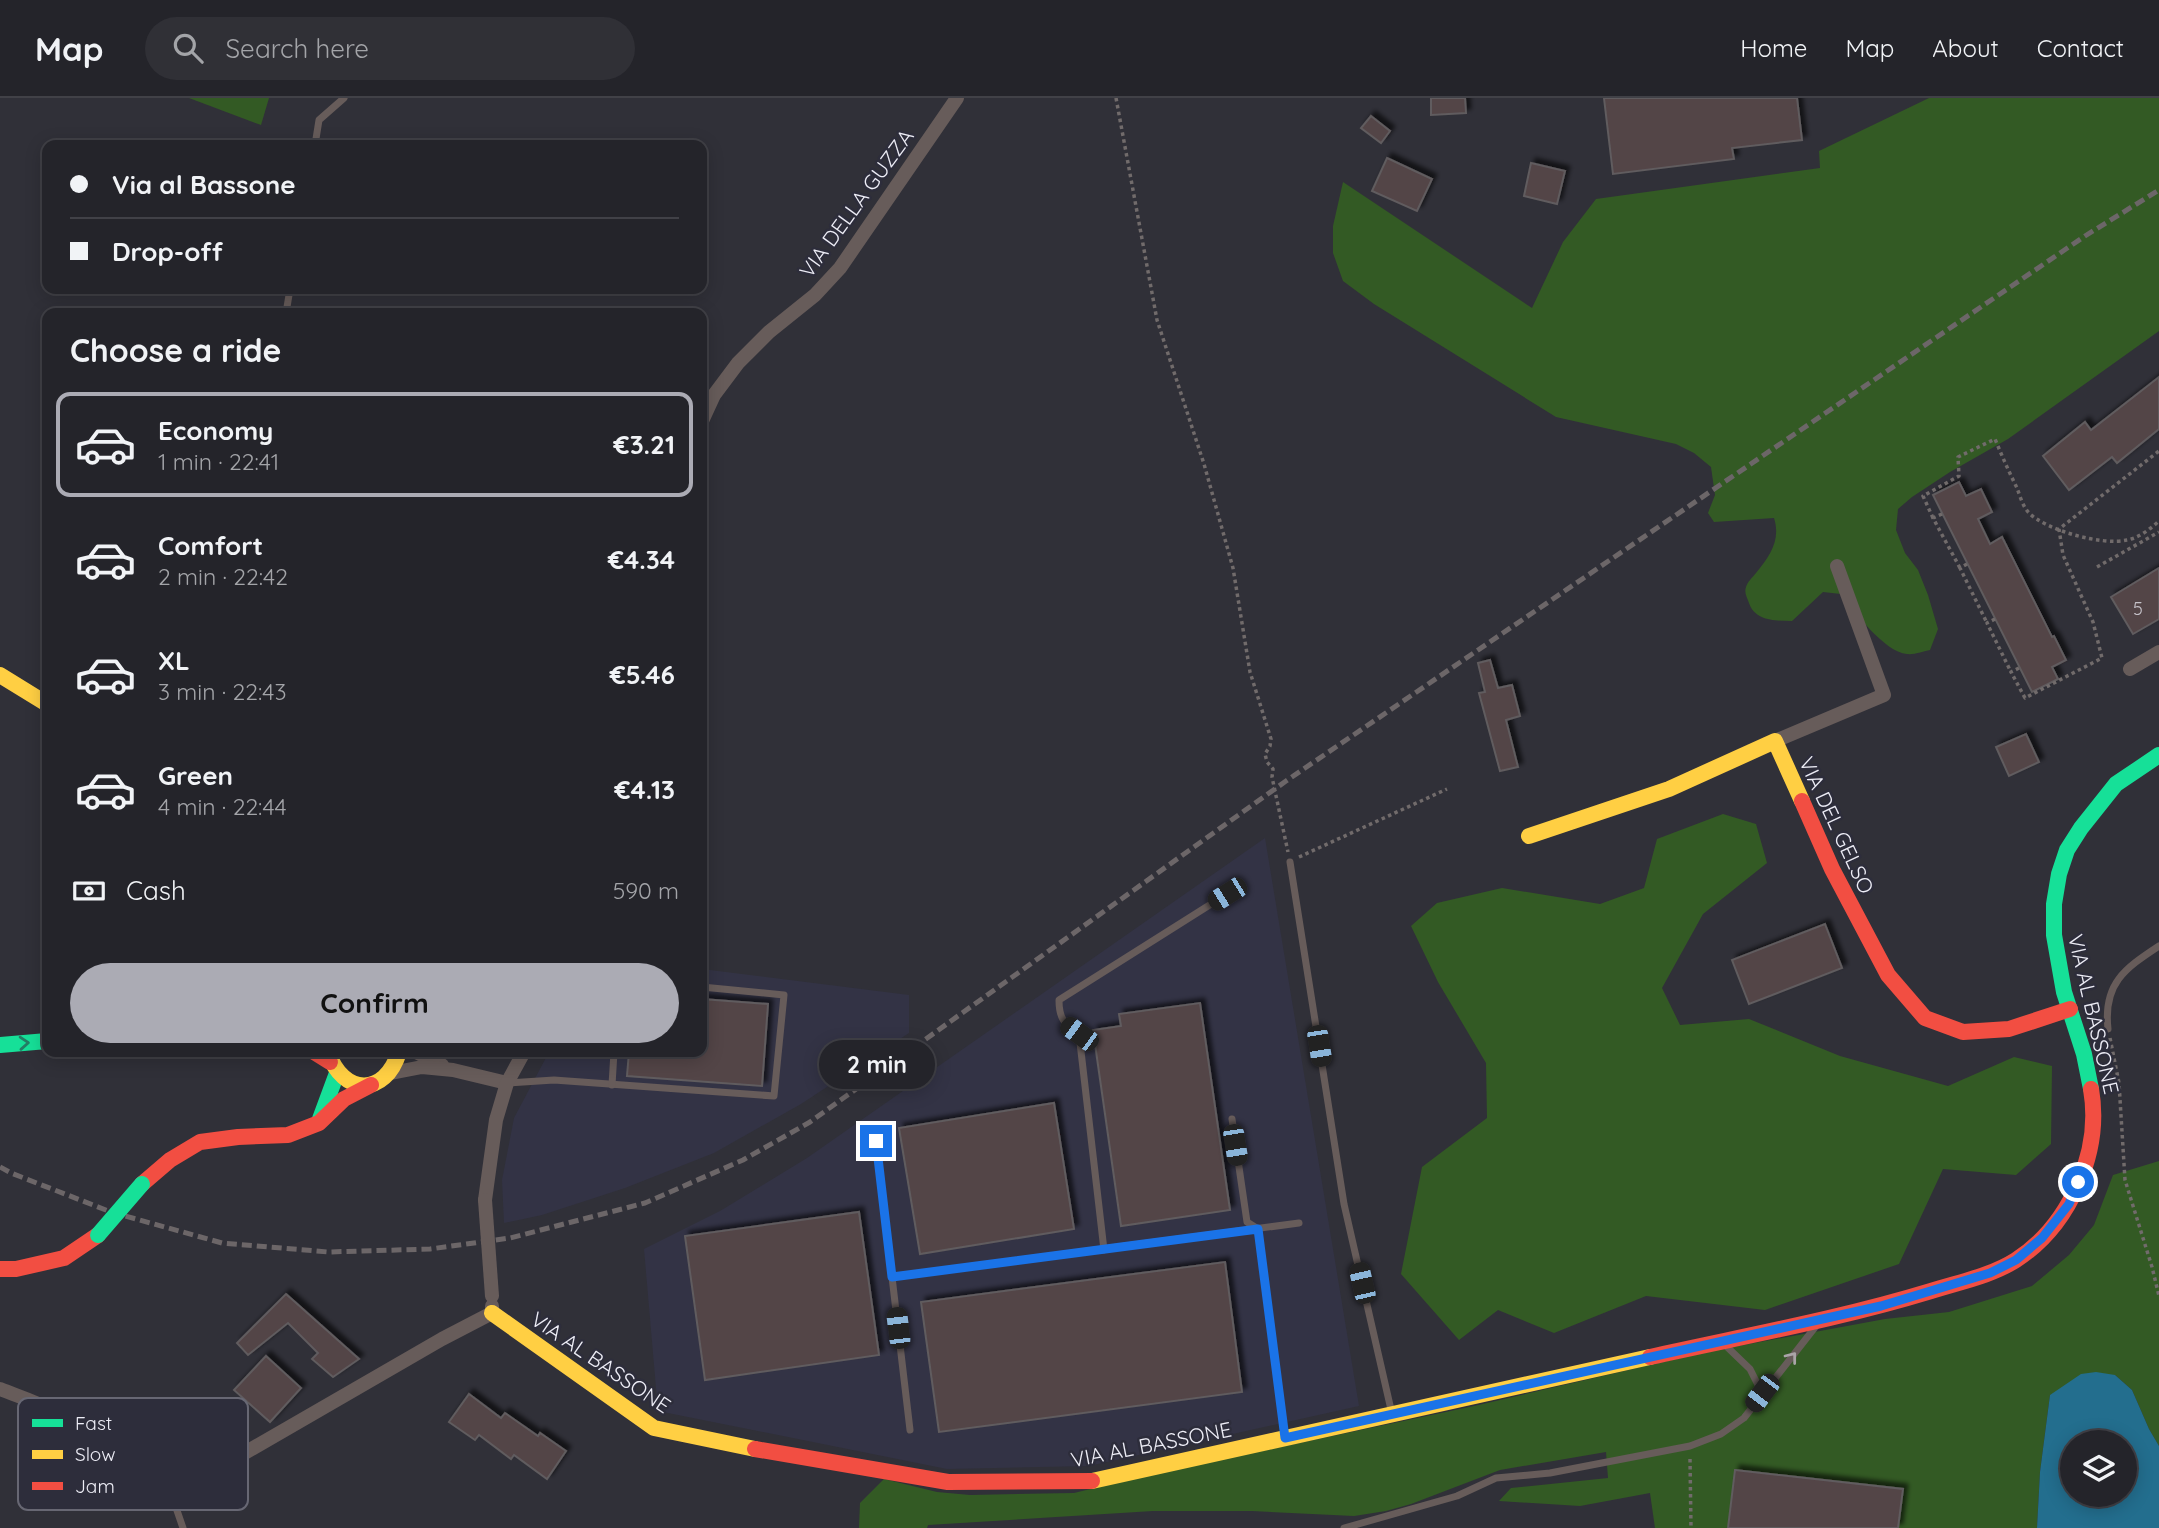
<!DOCTYPE html>
<meta charset="utf-8">
<style>
body{margin:0;font-family:Quicksand,sans-serif;background:#303036;color:#f1f3f6;height:100vh;display:flex;flex-direction:column;font-size:26px;white-space:nowrap}
*{box-sizing:border-box;margin:0}
p{font-size:23px;color:#a3a4a8}
.icon{flex:none;width:38px;height:38px;fill:none;stroke:currentColor;stroke-width:2;stroke-linecap:round;stroke-linejoin:round}
.map{position:relative;flex:1;overflow:hidden}
.details{position:absolute;left:42px;top:210px;width:665px;height:749px;display:flex;flex-direction:column;background:#24242a;border-radius:14px;box-shadow:0 4px 18px #0003,0 0 0 2px #414147}
.details>*{flex:none}
.top-card{position:absolute;left:42px;top:42px;width:665px;height:154px;border-radius:14px;box-shadow:0 4px 18px #0003,0 0 0 2px #414147;display:grid;align-content:center;height:154px;padding:0 28px;background:#24242a}
.fabs{position:absolute;left:2060px;top:1332px;display:grid;gap:14px}
.fabs a{display:grid;place-items:center;width:77px;height:77px;border-radius:50%;background:#24242a;box-shadow:0 4px 18px #0003,0 0 0 2px #414147;font-size:35px}
.end{position:absolute;width:32px;height:32px;margin:-16px;border:9px solid #1a73e8;background:#fff;box-shadow:0 0 0 4px #fff}
.from{border-radius:50%}
.bubble{position:absolute;height:49px;border-radius:24px;background:#24242a;box-shadow:0 4px 18px #0003,0 0 0 2px #414147;font-size:23px;font-weight:700;line-height:49px;text-align:center}
.car{position:absolute;width:21px;height:42px;margin:-21px -10px;border-radius:9px;box-shadow:0 0 5px 2px #0007;background:linear-gradient(#222 24%,#8ab4d8 0 40%,#222 0 76%,#8ab4d8 0 86%,#222 0)}
.top-card b{display:flex;align-items:center;gap:24px;height:66px;font-size:26px}
.top-card b+b{border-top:2px solid #414147}
.top-card i{width:18px;height:18px;background:#f1f3f6}
ul{padding:0;list-style:none}
li{display:flex;align-items:center;gap:21px;height:105px;margin:0 14px 10px;padding:0 14px;border:4px solid transparent;border-radius:14px}
li div{flex:1}
li b{display:block;font-size:26px}
li em{font-style:normal;font-weight:700}
li.on{border-color:#ababb4}
li>.icon{width:63px;height:63px;stroke-width:1.5}
h2{padding:0 28px;font-size:32px;line-height:84px}
.pay{display:flex;align-items:center;gap:18px;height:77px;padding:0 28px;font-size:26px}
.pay p{margin-inline-start:auto}
.primary-button{display:flex;gap:14px;margin-top:auto;padding:14px 28px}
.primary-button a{flex:1;height:80px;border-radius:42px;background:#ababb4;color:#111;font-size:28px;font-weight:700;line-height:80px;text-align:center}
header{display:flex;align-items:center;gap:42px;box-sizing:border-box;height:98px;padding:0 35px;background:#24242a;border-bottom:2px solid #414147}
header strong{font-size:33px}
nav{display:flex;gap:38px;margin-inline-start:auto;font-size:24px}
.search{width:490px;height:63px;background:#303036;display:flex;align-items:center;gap:18px;box-sizing:border-box;padding:0 24px;border-radius:38px;color:#a3a4a8;font-size:26px}
.map>svg:first-child{display:block}
.built{fill:#333345}
.green{fill:#335a24}
.water{fill:#236e8e;fill-rule:evenodd}
.building{fill:#534447;stroke:#605c5e;stroke-width:2;filter:url(#shadow)}
.lines{fill:none;stroke-linecap:round;stroke-linejoin:round}
.path{stroke:#716b6b;stroke-width:3.5;stroke-dasharray:3.5 3.5;stroke-linecap:butt}
.lane{stroke:#675c5a;stroke-width:7}
.street{stroke:#675c5a;stroke-width:14}
.fast{stroke:#16e098;stroke-width:16}
.slow{stroke:#ffcf43;stroke-width:16}
.jam{stroke:#f24e42;stroke-width:16}
.rail{stroke:#6c6668;stroke-width:5;stroke-dasharray:10 5;stroke-linecap:butt}
.street-bridge{stroke:#675c5a;stroke-width:14}
.fast-bridge{stroke:#16e098;stroke-width:16}
.oneway{stroke:#237e65}
.oneway2{stroke:#aaa4a8}
.route{stroke:#1a73e8;stroke-width:9}
.labels{text-anchor:middle;dominant-baseline:central;stroke-width:5;stroke-linejoin:round;paint-order:stroke}
.number-label{font-size:18px;fill:#c6c3ca}
.street-label{font-size:21px;fill:#ededf6;stroke:#2d2d3b}
.key{fill:#2d2d3b;stroke:#676773;stroke-width:2}
.key-label{font-size:19px;fill:#ededf6}
</style>
<header>
<strong>Map</strong>
<div class="search"><svg class="icon" aria-label="search" viewBox="0 0 24 24"><circle cx="10" cy="10" r="6"/><path d="M15 15l6 6"/></svg>Search here</div>
<nav><a>Home</a><a>Map</a><a>About</a><a>Contact</a></nav>
</header>
<div class="map">
<svg width="2159" height="1430" viewBox="0 0 2159 1430">
<defs>
<filter id="shadow"><feDropShadow dx="4.5" dy="-4.5" stdDeviation="2" flood-color="#0009"/></filter>
</defs>
<rect width="100%" height="100%" fill="#303038"/>
<g class="built">
<path d="M1265 740 1359 1308 1089 1368 947 1371 658 1313 644 1151 720 1113 807 1060Z"/>
<path d="M702 871 909 897V935L801 1006 714 1055 625 1090 542 1117 504 1125 502 1082 514 1020 549 954H702Z"/>
</g>
<g class="green">
<path d="M189 0H269L261 27Z"/>
<path d="M1929 0H2159V233L2008 341 1950 374 1912 399 1898 411 1896 432 1905 455 1918 472 1928 497 1938 531 1930 552C1924 553 1914 557 1907 556 1884 554 1854 513 1841 496L1823 494 1792 523C1776 523 1755 523 1749 505 1747 499 1744 495 1746 489 1748 483 1752 480 1756 475 1770 458 1781 442 1774 420L1714 424 1708 415 1715 397 1711 369 1694 355 1676 346 1556 319 1374 206 1343 183 1333 155V128L1343 84 1532 210 1563 144 1596 101 1820 70 1819 53Z"/>
<path d="M1723 716 1756 726 1767 765 1703 816 1662 890 1680 927 1749 921 1840 958 1948 988 2014 959 2052 968 2051 1046 2016 1077 1943 1071 1899 1166 1765 1212 1646 1198 1554 1235 1498 1212 1459 1242 1401 1176 1422 1069 1487 1020 1486 965 1438 884 1411 828 1437 805 1502 790 1600 806 1644 790 1657 741Z"/>
<path d="M2159 1063V1348L2149 1331 2132 1292 2115 1277 2050 1297 2040 1374 2037 1430H1655L1650 1395 1580 1408 1499 1403 1511 1390 1608 1380 1606 1354 1500 1372 1411 1406 1386 1413 1354 1418 1252 1413H1153L928 1427 927 1430H859L860 1405 884 1381 937 1394 970 1397 1074 1395 1144 1378 1474 1308 1706 1254 1885 1221 1949 1214 2032 1188 2069 1157 2094 1127 2113 1077Z"/>
</g>
<path class="water" d="M2096 1274 2115 1277 2132 1292 2149 1331 2159 1348V1430H2037L2040 1374 2050 1297 2081 1276ZM2072 1344H2124V1396H2072Z"/>
<g class="building">
<path d="M1431 0H1465L1466 15 1431 17Z"/>
<path d="M1604 0H1797L1802 42 1732 50 1734 61 1613 76Z"/>
<path d="M1371 18 1390 33 1381 45 1361 30Z"/>
<path d="M1387 60 1432 81 1417 113 1372 93Z"/>
<path d="M1531 65 1565 73 1557 106 1524 98Z"/>
<path d="M2159 279V331L2117 365 2112 359 2069 392 2043 358 2085 324 2091 332Z"/>
<path d="M1959 384 1966 398 1981 391 1992 414 1978 421 1990 446 2002 439 2052 539 2054 538 2066 562 2052 569 2058 581 2032 594 1933 397Z"/>
<path d="M2159 470V521L2133 536 2111 499Z"/>
<path d="M1490 562 1498 590 1512 587 1520 618 1506 622 1518 669 1500 673 1479 595 1485 594 1478 565Z"/>
<path d="M2026 636 2039 664 2009 678 1996 649Z"/>
<path d="M1825 826 1842 870 1749 906 1732 862Z"/>
<path d="M702 901 768 906 762 988 627 978 629 954H702Z"/>
<path d="M1200 905 1230 1112 1121 1128 1093 932 1121 928 1119 916Z"/>
<path d="M1054 1005 1074 1131 920 1156 899 1030Z"/>
<path d="M859 1114 879 1257 705 1282 685 1138Z"/>
<path d="M1225 1164 1242 1294 939 1334 921 1204Z"/>
<path d="M286 1196 359 1261 333 1279 312 1261 318 1255 288 1225 248 1257 237 1245Z"/>
<path d="M266 1258 301 1290 270 1324 234 1292Z"/>
<path d="M469 1296 501 1320 505 1315 538 1338 540 1335 566 1353 547 1381 514 1357 511 1361 479 1337 475 1342 449 1324Z"/>
<path d="M1735 1372 1903 1391 1898 1430H1728Z"/>
</g>
<g class="lines">
<g class="path">
<path d="M1116 0 1157 222 1204 366 1233 470 1250 574 1271 641 1270 648 1265 656 1267 664 1273 671 1272 679 1288 754"/>
<path d="M1942 416 1933 420 1960 470"/>
<path d="M1933 420 1923 398 1959 378 1958 359 1995 341C2002 358 2009 374 2017 390 2020 398 2023 409 2029 415 2046 432 2102 448 2127 442 2139 440 2150 431 2159 423"/>
<path d="M1967 466 1960 470 1987 525"/>
<path d="M2097 469 2159 434"/>
<path d="M1995 521 1987 525 2011 574"/>
<path d="M2019 570 2011 574 2025 600 2102 560 2093 524 2063 457 2059 431 2159 353"/>
<path d="M1299 759 1447 691"/>
<path d="M2110 940 2119 985 2125 1082 2152 1169 2159 1198"/>
<path d="M1690 1361 1691 1430"/>
</g>
<g class="lane">
<path d="M315 47 319 22 344 0"/>
<path d="M286 215 290 191"/>
<path d="M1290 764 1344 1106 1392 1316"/>
<path d="M2108 931C2103 886 2124 871 2159 848"/>
<path d="M508 985 554 982 774 998 784 897 702 889"/>
<path d="M612 987 614 954"/>
<path d="M1232 1021 1247 1124 1258 1131 1285 1340"/>
<path d="M876 1043 892 1179"/>
<path d="M1104 1152 1079 936C1064 925 1059 921 1059 902L1227 796"/>
<path d="M1725 1247 1750 1271 1762 1295"/>
<path d="M910 1332 892 1179 1299 1125"/>
<path d="M171 1395 183 1430"/>
<path d="M1344 1430 1457 1398 1496 1380 1550 1375 1690 1348 1721 1336 1744 1320 1816 1228"/>
</g>
<g class="street">
<path d="M702 323 714 297 738 265 769 234 815 197 840 170 957 0"/>
<path d="M2130 571 2159 554"/>
<path d="M1775 643 1884 597 1837 468"/>
<path d="M416 954 442 967"/>
<path d="M391 975 422 969 453 972 507 985"/>
<path d="M485 1102 496 1022 507 985 524 954"/>
<path d="M0 1291C17 1298 35 1303 50 1312 83 1330 125 1394 163 1396 176 1396 191 1385 203 1379L442 1241 492 1215V1208"/>
</g>
<g class="fast">
<path d="M0 947 47 943"/>
<path d="M2091 991 2084 956 2064 894 2054 837V806L2059 776 2067 752 2081 730 2116 686 2159 657"/>
<path d="M320 1021 337 975"/>
</g>
<g class="slow">
<path d="M0 577 47 606"/>
<path d="M1529 738 1669 691 1775 643 1802 703"/>
<path d="M328 954C343 998 385 999 399 954"/>
<path d="M492 1215 654 1330 755 1351"/>
<path d="M1092 1383 1650 1259"/>
</g>
<g class="jam">
<path d="M1802 703 1832 771 1888 877 1925 920 1963 934 2009 931 2070 911"/>
<path d="M314 954 330 964"/>
<path d="M142 1086 170 1062 200 1044 238 1039 288 1037 319 1025 344 1001 371 987"/>
<path d="M0 1171H16L64 1160 98 1137"/>
<path d="M1650 1259C1744 1238 1839 1221 1931 1193 1959 1184 1991 1178 2016 1162 2070 1127 2102 1054 2091 991"/>
<path d="M755 1351 948 1384 1092 1383"/>
</g>
<path class="rail" d="M0 1069 11 1075 111 1114 222 1145 328 1154 430 1151 510 1140 645 1105 743 1062 810 1024 1286 683 2085 138 2159 92"/>
<path class="street-bridge" d="M485 1102 492 1198"/>
<path class="fast-bridge" d="M98 1137 142 1086"/>
</g>
<defs><path id="oneway-chevron" d="M-2-3.5L2.5 0L-2 3.5" fill="none" stroke-width="1.6" stroke-linecap="round" stroke-linejoin="round" transform="scale(1.75)"/></defs>
<use class="oneway" href="#oneway-chevron" transform="translate(24 945) rotate(-4)"/>
<use class="oneway2" href="#oneway-chevron" transform="translate(1792 1259) rotate(-52)"/>
<g class="lines">
<path class="route" d="M876 1043 892 1179 1258 1131 1285 1340 1881 1208 1990 1175 2016 1162 2042 1140 2069 1106 2078 1084"/>
</g>
<g class="labels">
<g class="number-label">
<text x="2138" y="510">5</text>
</g>
<g class="street-label">
<text transform="translate(856 105) rotate(-54)">VIA DELLA GUZZA</text>
<text transform="translate(1837 727) rotate(65)">VIA DEL GELSO</text>
<text transform="translate(2094 916) rotate(77)">VIA AL BASSONE</text>
<text transform="translate(601 1264) rotate(34)">VIA AL BASSONE</text>
<text transform="translate(1151 1346) rotate(-11)">VIA AL BASSONE</text>
</g>
</g>
<rect x="18" y="1300" width="230" height="112" rx="10" class="key"/>
<rect x="32" y="1321" width="31" height="8" fill="#16e098"/>
<rect x="32" y="1352" width="31" height="9" fill="#ffcf43"/>
<rect x="32" y="1384" width="31" height="8" fill="#f24e42"/>
<g class="key-label">
<text x="75" y="1332">Fast</text>
<text x="75" y="1363">Slow</text>
<text x="75" y="1395">Jam</text>
</g>
</svg>
<div class="fabs">
<a><svg class="icon" aria-label="layers" viewBox="0 0 24 24"><path d="M12 4l9 5-9 5-9-5zM3 14l9 5 9-5"/></svg></a>
</div>
<i class="end from" style="left:2078px;top:1084px"></i>
<i class="end" style="left:876px;top:1043px"></i>
<div class="bubble" style="left:819px;top:942px;width:116px">2 min</div>
<i class="car" style="left:1227px;top:796px;rotate:238deg"></i>
<i class="car" style="left:1079px;top:936px;rotate:306deg"></i>
<i class="car" style="left:1319px;top:948px;rotate:171deg"></i>
<i class="car" style="left:1235px;top:1047px;rotate:171deg"></i>
<i class="car" style="left:1362px;top:1185px;rotate:347deg"></i>
<i class="car" style="left:898px;top:1230px;rotate:353deg"></i>
<i class="car" style="left:1762px;top:1295px;rotate:217deg"></i>
<div class="top-card">
<b><i class="from"></i>Via al Bassone</b>
<b><i></i>Drop-off</b>
</div>
<section class="details">
<h2>Choose a ride</h2>
<ul>
<li class="on"><svg class="icon" aria-label="car" viewBox="0 0 24 24"><path d="M5 17H2v-5l4-1 3-4h7l3 4 3 1v5h-3M9 17h6M6 11h13"/><circle cx="7" cy="17" r="2"/><circle cx="17" cy="17" r="2"/></svg><div><b>Economy</b><p>1 min · 22:41</p></div><em>€3.21</em></li>
<li><svg class="icon" aria-label="car" viewBox="0 0 24 24"><path d="M5 17H2v-5l4-1 3-4h7l3 4 3 1v5h-3M9 17h6M6 11h13"/><circle cx="7" cy="17" r="2"/><circle cx="17" cy="17" r="2"/></svg><div><b>Comfort</b><p>2 min · 22:42</p></div><em>€4.34</em></li>
<li><svg class="icon" aria-label="car" viewBox="0 0 24 24"><path d="M5 17H2v-5l4-1 3-4h7l3 4 3 1v5h-3M9 17h6M6 11h13"/><circle cx="7" cy="17" r="2"/><circle cx="17" cy="17" r="2"/></svg><div><b>XL</b><p>3 min · 22:43</p></div><em>€5.46</em></li>
<li><svg class="icon" aria-label="car" viewBox="0 0 24 24"><path d="M5 17H2v-5l4-1 3-4h7l3 4 3 1v5h-3M9 17h6M6 11h13"/><circle cx="7" cy="17" r="2"/><circle cx="17" cy="17" r="2"/></svg><div><b>Green</b><p>4 min · 22:44</p></div><em>€4.13</em></li>
</ul>
<div class="pay"><svg class="icon" aria-label="cash" viewBox="0 0 24 24"><path d="M3 7h18v10H3z"/><circle cx="12" cy="12" r="2"/></svg>Cash<p>590 m</p></div>
<div class="primary-button"><a>Confirm</a></div>
</section>
</div>
